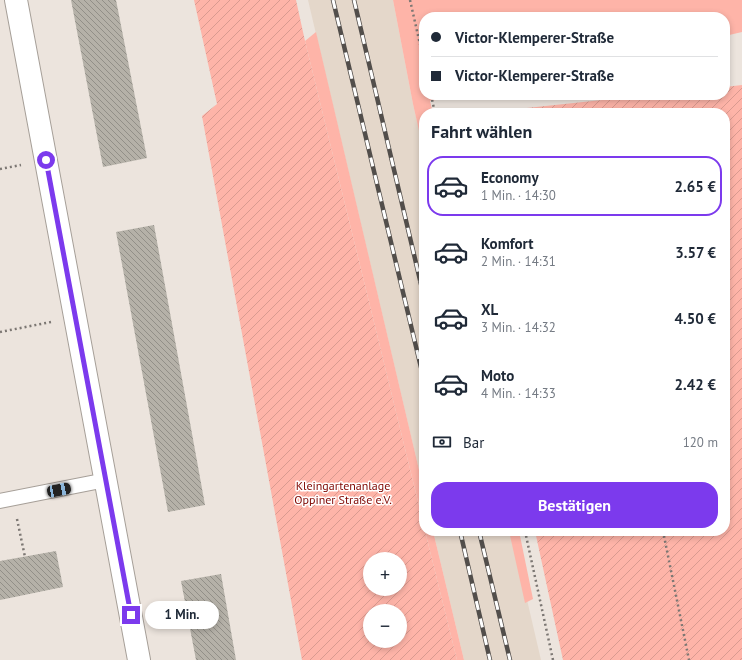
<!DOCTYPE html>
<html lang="de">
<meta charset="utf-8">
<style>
body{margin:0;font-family:"PT Sans",sans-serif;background:#f2f2f3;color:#1f2937;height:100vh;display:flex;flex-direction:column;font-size:15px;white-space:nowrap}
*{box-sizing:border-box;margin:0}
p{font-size:13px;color:#747a83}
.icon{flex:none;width:22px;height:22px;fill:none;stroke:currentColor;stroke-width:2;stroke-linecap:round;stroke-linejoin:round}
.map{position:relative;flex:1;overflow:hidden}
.drawer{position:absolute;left:419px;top:108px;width:311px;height:428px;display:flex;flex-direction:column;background:#fff;border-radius:16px;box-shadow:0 2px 6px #0003}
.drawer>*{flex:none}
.guide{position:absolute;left:419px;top:12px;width:311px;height:88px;border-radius:16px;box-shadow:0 2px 6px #0003;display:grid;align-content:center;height:88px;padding:0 12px;background:#fff}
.tools{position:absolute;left:363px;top:552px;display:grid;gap:8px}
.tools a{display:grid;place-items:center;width:44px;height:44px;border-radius:50%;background:#fff;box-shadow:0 2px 6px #0003;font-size:20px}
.end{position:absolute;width:18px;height:18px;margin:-9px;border:5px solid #7c3aed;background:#fff;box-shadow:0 0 0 2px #fff}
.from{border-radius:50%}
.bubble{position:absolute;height:28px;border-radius:14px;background:#fff;box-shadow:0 2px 6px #0003;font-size:13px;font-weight:700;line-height:28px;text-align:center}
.car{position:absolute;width:12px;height:24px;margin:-12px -6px;border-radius:5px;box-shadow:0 0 3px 1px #0007;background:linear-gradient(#222 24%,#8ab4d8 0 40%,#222 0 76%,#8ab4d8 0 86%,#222 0)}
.guide b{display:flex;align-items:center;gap:14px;height:38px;font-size:15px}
.guide b+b{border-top:1px solid #e0e1e3}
.guide i{width:10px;height:10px;background:#1f2937}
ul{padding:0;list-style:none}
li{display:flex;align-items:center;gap:12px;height:60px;margin:0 8px 6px;padding:0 4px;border:2px solid transparent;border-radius:16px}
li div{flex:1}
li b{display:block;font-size:15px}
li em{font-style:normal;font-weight:700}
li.active{border-color:#7c3aed}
li>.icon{width:36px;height:36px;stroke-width:1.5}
h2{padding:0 12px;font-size:18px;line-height:48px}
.pay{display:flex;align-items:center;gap:10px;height:44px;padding:0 12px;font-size:15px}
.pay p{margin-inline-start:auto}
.button{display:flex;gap:8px;margin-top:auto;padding:8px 12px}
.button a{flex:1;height:46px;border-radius:16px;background:#7c3aed;color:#fff;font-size:16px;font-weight:700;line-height:46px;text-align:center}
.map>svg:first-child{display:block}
.built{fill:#e4d7ca}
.grass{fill:#feb4a8}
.garden{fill:url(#garden-furrows);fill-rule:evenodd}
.building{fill:url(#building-back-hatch)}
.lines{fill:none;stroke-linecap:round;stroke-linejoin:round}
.lane-casing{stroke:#a69f98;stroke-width:16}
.street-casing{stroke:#a69f98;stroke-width:24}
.path{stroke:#7c7773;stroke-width:2.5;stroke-dasharray:2 3;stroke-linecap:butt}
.lane{stroke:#fff;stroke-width:14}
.street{stroke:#fff;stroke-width:22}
.rail-casing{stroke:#524e4b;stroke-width:4.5}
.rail{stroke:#fff;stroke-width:3;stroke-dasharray:9;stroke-linecap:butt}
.route{stroke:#7c3aed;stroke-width:5}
.labels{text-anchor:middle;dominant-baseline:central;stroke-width:3;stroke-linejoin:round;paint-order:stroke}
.park-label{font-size:12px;fill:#7f0601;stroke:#fff}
</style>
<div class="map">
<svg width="742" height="660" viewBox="0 0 742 660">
<defs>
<pattern id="garden-furrows" width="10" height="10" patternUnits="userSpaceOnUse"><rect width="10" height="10" fill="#feb4a8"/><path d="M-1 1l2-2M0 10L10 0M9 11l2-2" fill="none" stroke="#d99a90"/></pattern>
<pattern id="building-back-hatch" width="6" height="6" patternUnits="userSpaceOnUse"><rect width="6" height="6" fill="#b5b1a8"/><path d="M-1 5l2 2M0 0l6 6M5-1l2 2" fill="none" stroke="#928f88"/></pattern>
</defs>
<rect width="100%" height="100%" fill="#ece4dd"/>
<g class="built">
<path d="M308 0H393L413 104 424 151V491Z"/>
<path d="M433 531H511L541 660H464Z"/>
</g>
<g class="grass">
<path d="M393 0H742V32L725 36V17H424V95H465L430 101 433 113H424V153L413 104Z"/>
<path d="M316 32 424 491V526L305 41Z"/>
<path d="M425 531H433L464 660H457Z"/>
<path d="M509 531H519L533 599 525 603Z"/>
</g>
<g class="garden">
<path d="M194 0H296L305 41 424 526V531H425L457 660H302L202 116 217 104ZM370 559H400V589H370ZM370 611H400V641H370Z"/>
<path d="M742 85V660H563L535 531H725V113H480L649 95H725V87Z"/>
</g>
<g class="building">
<path d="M71 0H116L147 158 103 167Z"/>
<path d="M154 225 205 505 168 512 116 232Z"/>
<path d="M56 551 63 587 0 600V561Z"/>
<path d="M221 574 236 660H196L181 581Z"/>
</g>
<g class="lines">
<g class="lane-casing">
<path id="lane" d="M0 501 106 480"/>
</g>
<g class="street-casing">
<path id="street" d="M16 0 139 660"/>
</g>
<g class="path">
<path d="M410 0 424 62"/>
<path d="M431 95 435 113"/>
<path d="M579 111V113"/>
<path d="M0 169 21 165"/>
<path d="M0 332 51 322"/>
<path d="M17 519 25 557"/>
<path d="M525 531 553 660"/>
<path d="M663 531 689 660"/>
</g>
<use href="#lane" class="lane"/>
<use href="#street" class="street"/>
<g class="rail-casing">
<g id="rail">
<path d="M333 0 424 380"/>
<path d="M354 0 424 297"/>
<path d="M460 531 490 660"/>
<path d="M479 531 510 660"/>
</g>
</g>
<use href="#rail" class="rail"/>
</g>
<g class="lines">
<path class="route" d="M46 160 131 615"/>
</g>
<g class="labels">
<g class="park-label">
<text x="343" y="485">Kleingartenanlage<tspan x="343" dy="14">Oppiner Straße e.V.</tspan></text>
</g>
</g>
</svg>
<div class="tools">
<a>+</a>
<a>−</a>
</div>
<i class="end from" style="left:46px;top:160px"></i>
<i class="end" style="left:131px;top:615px"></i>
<div class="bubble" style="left:145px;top:601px;width:74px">1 Min.</div>
<i class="car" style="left:59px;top:490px;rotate:79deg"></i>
<div class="guide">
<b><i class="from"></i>Victor-Klemperer-Straße</b>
<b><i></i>Victor-Klemperer-Straße</b>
</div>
<section class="drawer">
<h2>Fahrt wählen</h2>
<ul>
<li class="active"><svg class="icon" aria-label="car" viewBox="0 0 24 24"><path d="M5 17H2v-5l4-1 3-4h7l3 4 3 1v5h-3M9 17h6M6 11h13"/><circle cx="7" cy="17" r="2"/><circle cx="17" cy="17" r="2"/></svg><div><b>Economy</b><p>1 Min. · 14:30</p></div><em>2.65 €</em></li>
<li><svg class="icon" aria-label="car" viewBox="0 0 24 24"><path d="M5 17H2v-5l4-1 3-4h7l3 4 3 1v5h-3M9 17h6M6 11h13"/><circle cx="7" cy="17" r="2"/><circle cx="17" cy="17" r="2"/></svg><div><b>Komfort</b><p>2 Min. · 14:31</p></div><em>3.57 €</em></li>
<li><svg class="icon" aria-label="car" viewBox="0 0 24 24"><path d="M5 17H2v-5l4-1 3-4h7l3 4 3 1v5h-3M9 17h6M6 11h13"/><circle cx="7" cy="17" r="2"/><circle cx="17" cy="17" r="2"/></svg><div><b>XL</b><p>3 Min. · 14:32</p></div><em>4.50 €</em></li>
<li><svg class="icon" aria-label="car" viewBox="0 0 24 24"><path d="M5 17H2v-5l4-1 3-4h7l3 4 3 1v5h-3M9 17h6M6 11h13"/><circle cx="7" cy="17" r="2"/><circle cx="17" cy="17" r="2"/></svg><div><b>Moto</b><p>4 Min. · 14:33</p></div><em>2.42 €</em></li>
</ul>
<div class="pay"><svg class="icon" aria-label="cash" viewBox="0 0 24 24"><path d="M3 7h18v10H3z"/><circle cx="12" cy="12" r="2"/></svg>Bar<p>120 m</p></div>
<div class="button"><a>Bestätigen</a></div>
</section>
</div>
